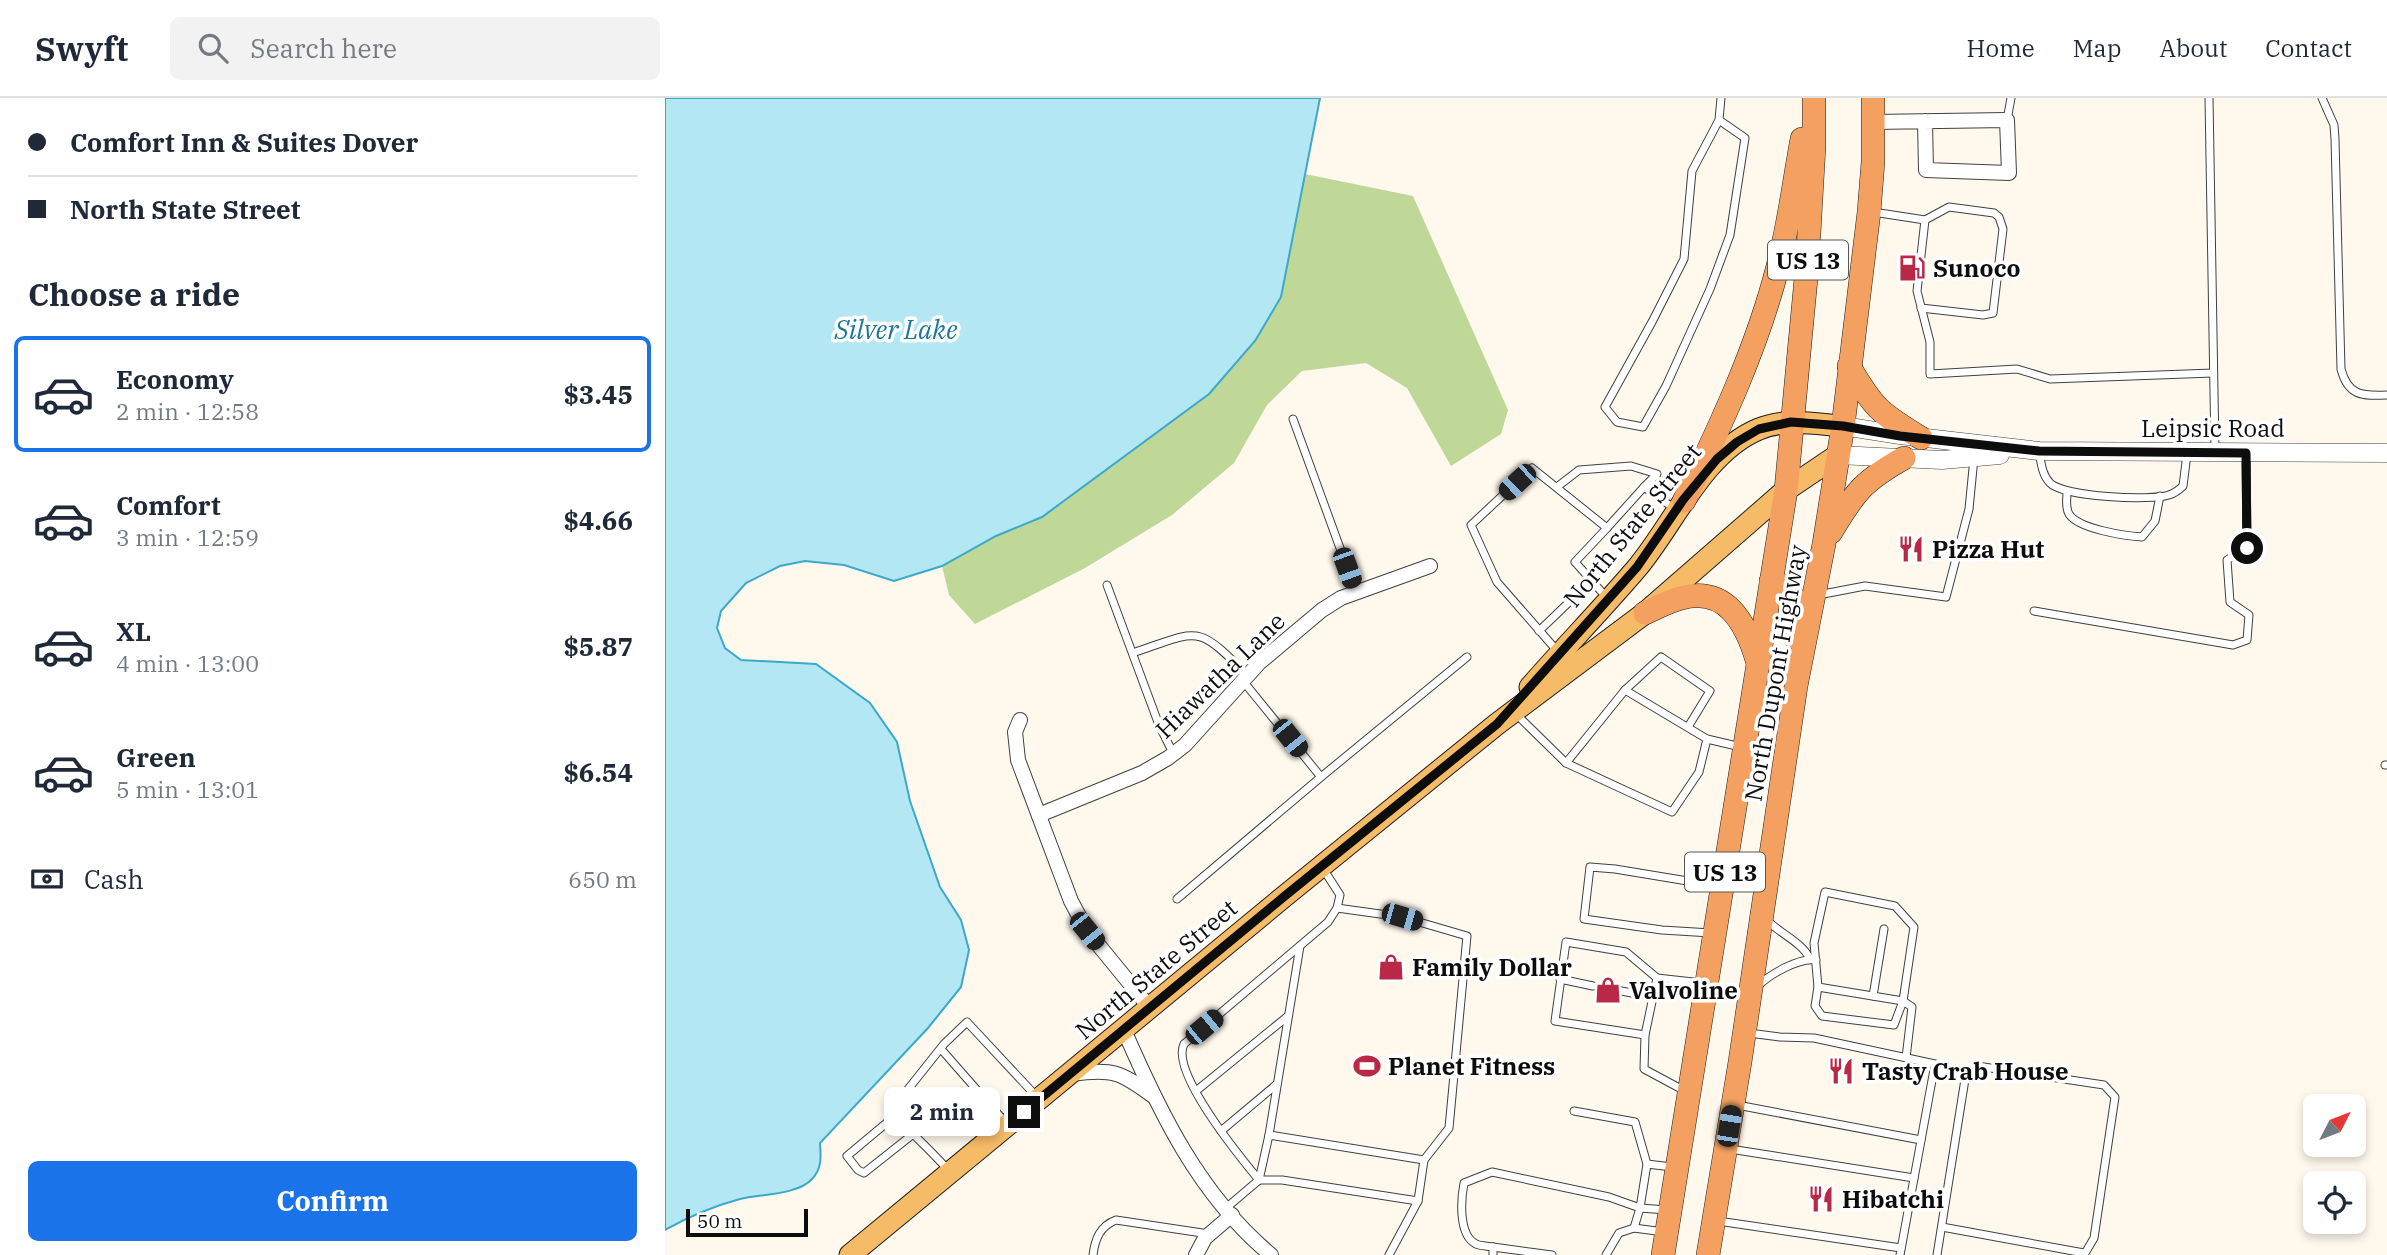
<!DOCTYPE html>
<meta charset="utf-8">
<style>
body{margin:0;font-family:"IBM Plex Serif",serif;background:#f2f2f3;color:#1f2937;height:100vh;display:flex;flex-direction:column;font-size:26px;white-space:nowrap}
*{box-sizing:border-box;margin:0}
p{font-size:23px;color:#747a83}
.icon{flex:none;width:38px;height:38px;fill:none;stroke:currentColor;stroke-width:2;stroke-linecap:round;stroke-linejoin:round}
.map{position:relative;flex:1;overflow:hidden}
.details{display:flex;flex-direction:column;background:#fff;width:665px}
.details>*{flex:none}
.banner{display:grid;align-content:center;height:154px;padding:0 28px;background:#fff}
.needle{width:46px;rotate:48deg}
.buttons{position:absolute;left:1638px;top:996px;display:grid;gap:14px}
.buttons a{display:grid;place-items:center;width:63px;height:63px;border-radius:10px;background:#fff;box-shadow:0 4px 10px #0003;font-size:35px}
.scale{position:absolute;left:21px;bottom:18px;width:122px;box-sizing:border-box;padding-left:7px;border:4px solid #0d0d0d;border-top:0;font-size:19px;line-height:24px;white-space:nowrap;color:#0d0d0d;-webkit-text-stroke:5px #fff;paint-order:stroke}
.end{position:absolute;width:32px;height:32px;margin:-16px;border:9px solid #0d0d0d;background:#fff;box-shadow:0 0 0 4px #fff}
.from{border-radius:50%}
.bubble{position:absolute;height:49px;border-radius:10px;background:#fff;box-shadow:0 4px 10px #0003;font-size:23px;font-weight:700;line-height:49px;text-align:center}
.car{position:absolute;width:21px;height:42px;margin:-21px -10px;border-radius:9px;box-shadow:0 0 5px 2px #0007;background:linear-gradient(#222 24%,#8ab4d8 0 40%,#222 0 76%,#8ab4d8 0 86%,#222 0)}
.banner b{display:flex;align-items:center;gap:24px;height:66px;font-size:26px}
.banner b+b{border-top:2px solid #e0e1e3}
.banner i{width:18px;height:18px;background:#1f2937}
ul{padding:0;list-style:none}
li{display:flex;align-items:center;gap:21px;height:116px;margin:0 14px 10px;padding:0 14px;border:4px solid transparent;border-radius:10px}
li div{flex:1}
li b{display:block;font-size:26px}
li em{font-style:normal;font-weight:700}
li.on{border-color:#1a73e8}
li>.icon{width:63px;height:63px;stroke-width:1.5}
h2{padding:0 28px;font-size:32px;line-height:84px}
.pay{display:flex;align-items:center;gap:18px;height:77px;padding:0 28px;font-size:26px}
.pay p{margin-inline-start:auto}
.button{display:flex;gap:14px;margin-top:auto;padding:14px 28px}
.button a{flex:1;height:80px;border-radius:10px;background:#1a73e8;color:#fff;font-size:28px;font-weight:700;line-height:80px;text-align:center}
header{display:flex;align-items:center;gap:42px;box-sizing:border-box;height:98px;padding:0 35px;background:#fff;border-bottom:2px solid #e0e1e3}
header strong{font-size:33px}
nav{display:flex;gap:38px;margin-inline-start:auto;font-size:24px}
.search{width:490px;height:63px;background:#f2f2f3;display:flex;align-items:center;gap:18px;box-sizing:border-box;padding:0 24px;border-radius:10px;color:#747a83;font-size:26px}
main{display:flex;flex:1;min-height:0}
.map>svg:first-child{display:block}
.forest{fill:#bfd897}
.water{fill:#b3e7f4;stroke:#3ca8ca;stroke-width:2}
.lines{fill:none;stroke-linecap:round;stroke-linejoin:round}
.service-casing{stroke:#404040;stroke-width:9}
.minor-casing{stroke:#404040;stroke-width:16}
.tertiary-casing{stroke:#404040;stroke-width:19}
.primary-casing{stroke:#1e1e1e;stroke-width:23}
.trunk-casing{stroke:#1e1e1e;stroke-width:24}
.service{stroke:#fff;stroke-width:7}
.minor{stroke:#fff;stroke-width:14}
.tertiary{stroke:#fff;stroke-width:18}
.primary{stroke:#f5bb66;stroke-width:21}
.trunk{stroke:#f3a060;stroke-width:23}
.route{stroke:#0d0d0d;stroke-width:9}
.labels{text-anchor:middle;dominant-baseline:central;stroke-width:7;stroke-linejoin:round;paint-order:stroke}
.shield{fill:#fff;stroke:#565656;stroke-width:2}
.shield-label{font-size:23px;font-weight:bold;fill:#0d0d0d}
.poi-label{font-size:24px;font-weight:bold;fill:#0d0d0d;stroke:#fff;text-anchor:start}
.street-label{font-size:24px;fill:#0d0d0d;stroke:#fff}
.water-label{font-size:26px;font-style:italic;fill:#19779b;stroke:#fff}
</style>
<header>
<strong>Swyft</strong>
<div class="search"><svg class="icon" aria-label="search" viewBox="0 0 24 24"><circle cx="10" cy="10" r="6"/><path d="M15 15l6 6"/></svg>Search here</div>
<nav><a>Home</a><a>Map</a><a>About</a><a>Contact</a></nav>
</header>
<main>
<section class="details">
<div class="banner">
<b><i class="from"></i>Comfort Inn &amp; Suites Dover</b>
<b><i></i>North State Street</b>
</div>
<h2>Choose a ride</h2>
<ul>
<li class="on"><svg class="icon" aria-label="car" viewBox="0 0 24 24"><path d="M5 17H2v-5l4-1 3-4h7l3 4 3 1v5h-3M9 17h6M6 11h13"/><circle cx="7" cy="17" r="2"/><circle cx="17" cy="17" r="2"/></svg><div><b>Economy</b><p>2 min · 12:58</p></div><em>$3.45</em></li>
<li><svg class="icon" aria-label="car" viewBox="0 0 24 24"><path d="M5 17H2v-5l4-1 3-4h7l3 4 3 1v5h-3M9 17h6M6 11h13"/><circle cx="7" cy="17" r="2"/><circle cx="17" cy="17" r="2"/></svg><div><b>Comfort</b><p>3 min · 12:59</p></div><em>$4.66</em></li>
<li><svg class="icon" aria-label="car" viewBox="0 0 24 24"><path d="M5 17H2v-5l4-1 3-4h7l3 4 3 1v5h-3M9 17h6M6 11h13"/><circle cx="7" cy="17" r="2"/><circle cx="17" cy="17" r="2"/></svg><div><b>XL</b><p>4 min · 13:00</p></div><em>$5.87</em></li>
<li><svg class="icon" aria-label="car" viewBox="0 0 24 24"><path d="M5 17H2v-5l4-1 3-4h7l3 4 3 1v5h-3M9 17h6M6 11h13"/><circle cx="7" cy="17" r="2"/><circle cx="17" cy="17" r="2"/></svg><div><b>Green</b><p>5 min · 13:01</p></div><em>$6.54</em></li>
</ul>
<div class="pay"><svg class="icon" aria-label="cash" viewBox="0 0 24 24"><path d="M3 7h18v10H3z"/><circle cx="12" cy="12" r="2"/></svg>Cash<p>650 m</p></div>
<div class="button"><a>Confirm</a></div>
</section>
<div class="map">
<svg width="1722" height="1157" viewBox="0 0 1722 1157">
<rect width="100%" height="100%" fill="#fff8ed"/>
<path class="forest" d="M640 76 748 98 843 312 836 336 786 368 742 290 701 265 637 273 602 307 569 365 507 417 420 470 310 526 284 497 277 468 331 438 377 419 616 199Z"/>
<path class="water" d="M0 0H655L616 199 590 243 544 296 377 419 331 438 277 468 229 483 179 467 140 463 115 468 81 485 56 513 52 530 60 550 76 562 151 566 205 605 232 644 245 703 275 789 296 822 304 852 296 889 263 930 155 1045C156 1058 157 1071 147 1081 133 1097 95 1096 75 1101 49 1108 23 1119 0 1132Z"/>
<g class="lines">
<g class="service-casing">
<g id="service">
<path d="M1544 0 1550 353"/>
<path d="M1657 0 1669 27 1670 41 1676 271C1683 298 1697 298 1722 297"/>
<path d="M1054 22 1080 40 1065 137 1045 191 1001 288 978 329 952 324 940 309 987 224 1019 161 1027 73 1054 22 1056 0"/>
<path d="M1342 22 1346 0"/>
<path d="M1208 114 1260 122 1252 193 1265 244V276L1352 271 1385 281 1548 275"/>
<path d="M1256 210 1318 217 1328 215 1338 131 1334 119 1329 115 1284 109 1260 122"/>
<path d="M628 321 691 494"/>
<path d="M1374 354C1376 364 1377 377 1385 385 1399 399 1486 403 1504 397 1510 395 1514 392 1518 388L1522 356"/>
<path d="M892 389 914 372 966 368 992 376 979 389"/>
<path d="M1402 394C1402 402 1400 409 1404 416 1413 431 1461 438 1477 439L1490 423 1495 398"/>
<path d="M942 430 979 389 1010 411"/>
<path d="M442 487 494 627 508 655"/>
<path d="M1153 497 1200 488 1281 499 1304 411 1309 360"/>
<path d="M1369 513 1568 547 1582 542 1584 517 1565 504 1562 462 1582 450 1581 355"/>
<path d="M874 533 926 483"/>
<path d="M468 555C535 532 531 525 583 578"/>
<path d="M894 555 832 484 806 427 867 370 942 430 910 464 943 501"/>
<path d="M578 583 656 679 802 559"/>
<path d="M960 592 996 559 1045 593 1023 629"/>
<path d="M851 616 901 665 1007 714 1034 674 1042 641"/>
<path d="M901 665 960 592 1042 641 1076 649"/>
<path d="M1720 667H1722"/>
<path d="M1160 794 1230 808 1249 829 1238 903 1153 889 1149 845Z"/>
<path d="M512 801 656 679"/>
<path d="M672 810 737 819 802 838 784 1030 759 1062 753 1103"/>
<path d="M1102 822C1115 836 1137 844 1145 861"/>
<path d="M1046 835 997 832 919 821 925 769 950 771 1053 788"/>
<path d="M992 880 980 937 979 971 1020 993"/>
<path d="M895 881 928 888"/>
<path d="M1093 888C1104 877 1134 859 1151 862"/>
<path d="M1153 889 1150 908 1157 918 1229 927 1238 903 1247 909 1241 960"/>
<path d="M951 892 988 899"/>
<path d="M1208 898 1219 831"/>
<path d="M1084 935 1115 939 1149 940 1270 966 1235 1157"/>
<path d="M980 937 890 923 901 844 961 854 992 880 1037 885"/>
<path d="M276 951 340 1024"/>
<path d="M531 993 623 918"/>
<path d="M1072 1007 1256 1042"/>
<path d="M909 1013 970 1024 982 1066"/>
<path d="M231 1017C247 1037 266 1052 283 1072"/>
<path d="M556 1033 612 986"/>
<path d="M247 1037 199 1075 193 1072 182 1058 231 1017 240 995 279 946 302 924 372 999"/>
<path d="M604 1037 635 848"/>
<path d="M1065 1051 1249 1080"/>
<path d="M594 1082C575 1059 505 974 519 946L663 824 672 810 675 797 657 769"/>
<path d="M594 1082H617L753 1103 724 1157"/>
<path d="M561 1110 594 1082 604 1037 759 1062"/>
<path d="M1053 1123 1236 1150"/>
<path d="M1277 1129 1419 1155"/>
<path d="M969 1130 999 1134"/>
<path d="M828 1149 887 1157"/>
<path d="M428 1157C430 1141 435 1128 451 1122L544 1136"/>
<path d="M828 1157V1149C823 1148 815 1148 811 1146 793 1137 796 1101 799 1085L827 1074 944 1099 975 1110 1002 1112"/>
<path d="M941 1157 954 1135 969 1130 975 1110 982 1066 1007 1069"/>
<path d="M1272 1157 1301 975 1312 968 1439 987 1450 999 1429 1140 1419 1157"/>
</g>
</g>
<g class="minor-casing">
<g id="minor">
<path d="M1208 24 1342 22 1344 75 1261 72 1260 23"/>
<path d="M355 622 350 634 353 662 406 803 422 833 485 910"/>
<path d="M374 717 477 675 503 660 520 647 594 565 657 512 676 500 765 468"/>
<path d="M459 932C495 1015 535 1098 606 1157"/>
<path d="M407 976C447 970 456 974 488 998"/>
<path d="M531 1157 540 1140 567 1117"/>
</g>
</g>
<g class="tertiary-casing">
<g id="tertiary">
<path d="M1178 328 1235 337 1374 353 1722 355"/>
<path d="M1173 357 1277 362 1335 357"/>
</g>
</g>
<g class="primary-casing">
<g id="primary">
<path d="M865 589C900 549 937 511 972 470 1009 426 1038 354 1094 331 1120 320 1150 326 1178 328"/>
<path d="M185 1157 621 797 832 626 980 515 1121 392 1173 357"/>
</g>
</g>
<g class="trunk-casing">
<g id="trunk">
<path d="M1184 268C1209 311 1215 315 1256 340"/>
<path d="M1019 403C1056 327 1092 250 1113 168 1124 127 1129 83 1137 41"/>
<path d="M1166 434C1190 394 1198 383 1239 360"/>
<path d="M1106 483C1137 493 1130 512 1130 539"/>
<path d="M980 515C991 510 1004 503 1016 500 1061 488 1081 525 1092 562"/>
<path d="M998 1157 1121 392 1142 170 1149 48V0"/>
<path d="M1043 1157 1075 964 1131 588 1159 446 1178 328 1204 114 1208 64V0"/>
</g>
</g>
<use href="#service" class="service"/>
<use href="#minor" class="minor"/>
<use href="#tertiary" class="tertiary"/>
<use href="#primary" class="primary"/>
<use href="#trunk" class="trunk"/>
</g>
<g class="lines">
<path class="route" d="M359 1014 621 797 832 626 972 469 1018 402 1052 361 1072 344 1094 331 1126 324 1178 328 1235 338 1374 353 1581 355 1582 450"/>
</g>
<defs>
<g id="fuel-bare" transform="scale(2.1)"><path d="M-5.5-6h7V0h2V4h1.3V-2.5L3-4.5l.8-.8L6-3V5H2.5V1h-1V6h-7ZM-4.2-4.7v3.2H.2V-4.7Z" fill="#b92847" stroke="#fff" stroke-width="2.5" paint-order="stroke"/></g>
<g id="restaurant-bare" transform="scale(2.1)"><path d="M-5-6h1v4h1v-4h1v4h1v-4h1v5L-1.5 .5V6h-2V.5L-5-1ZM5-6V6H3V1.5H1.5Q1.5-4 5-6Z" fill="#b92847" stroke="#fff" stroke-width="2.5" paint-order="stroke"/></g>
<g id="shop-bare" transform="scale(2.1)"><path d="M-5-2.5h2.3a2.7 3.5 0 0 1 5.4 0H5L5.5 6h-11ZM-1.5-2.5h3a1.5 2.3 0 0 0-3 0Z" fill="#b92847" stroke="#fff" stroke-width="2.5" paint-order="stroke"/></g>
<g id="stadium-bare" transform="scale(2.1)"><path d="M0-5a6.5 5 0 1 0 0 10a6.5 5 0 1 0 0-10ZM-3.5-1.8h7v3.6h-7Z" fill="#b92847" stroke="#fff" stroke-width="2.5" paint-order="stroke"/></g>
</defs>
<g fill-rule="evenodd">
<use href="#fuel-bare" x="1247" y="170"/>
<use href="#restaurant-bare" x="1246" y="451"/>
<use href="#shop-bare" x="726" y="869"/>
<use href="#shop-bare" x="943" y="892"/>
<use href="#stadium-bare" x="702" y="968"/>
<use href="#restaurant-bare" x="1176" y="973"/>
<use href="#restaurant-bare" x="1156" y="1101"/>
</g>
<g class="labels">
<g class="shield">
<rect x="1103" y="142.5" width="80" height="39" rx="5"/>
<rect x="1020" y="754.5" width="80" height="39" rx="5"/>
</g>
<g class="shield-label">
<text x="1143" y="162">US 13</text>
<text x="1060" y="774">US 13</text>
</g>
<g class="poi-label">
<text x="1268" y="170">Sunoco</text>
<text x="1267" y="451">Pizza Hut</text>
<text x="747" y="869">Family Dollar</text>
<text x="964" y="892">Valvoline</text>
<text x="723" y="968">Planet Fitness</text>
<text x="1197" y="973">Tasty Crab House</text>
<text x="1177" y="1101">Hibatchi</text>
</g>
<g class="street-label">
<text x="1548" y="330">Leipsic Road</text>
<text transform="translate(967 427) rotate(-51)">North State Street</text>
<text transform="translate(1110 575) rotate(-80)">North Dupont Highway</text>
<text transform="translate(555 577) rotate(-44)">Hiawatha Lane</text>
<text transform="translate(491 871) rotate(-40)">North State Street</text>
</g>
<g class="water-label">
<text x="231" y="231">Silver Lake</text>
</g>
</g>
</svg>
<div class="buttons">
<a><svg class="needle" viewBox="-14 -14 28 28"><path d="M0-13l5 13h-10z" fill="#e53935"/><path d="M0 13l5-13h-10z" fill="#747a83"/></svg></a>
<a><svg class="icon" aria-label="locate" viewBox="0 0 24 24"><circle cx="12" cy="12" r="6"/><path d="M12 2v4M12 18v4M2 12h4M18 12h4"/></svg></a>
</div>
<div class="scale">50 m</div>
<i class="end from" style="left:1582px;top:450px"></i>
<i class="end" style="left:359px;top:1014px"></i>
<div class="bubble" style="left:219px;top:989px;width:116px">2 min</div>
<i class="car" style="left:852px;top:384px;rotate:227deg"></i>
<i class="car" style="left:682px;top:470px;rotate:160deg"></i>
<i class="car" style="left:625px;top:640px;rotate:141deg"></i>
<i class="car" style="left:737px;top:819px;rotate:106deg"></i>
<i class="car" style="left:422px;top:833px;rotate:141deg"></i>
<i class="car" style="left:539px;top:929px;rotate:50deg"></i>
<i class="car" style="left:1064px;top:1028px;rotate:9deg"></i>
</div>
</main>
